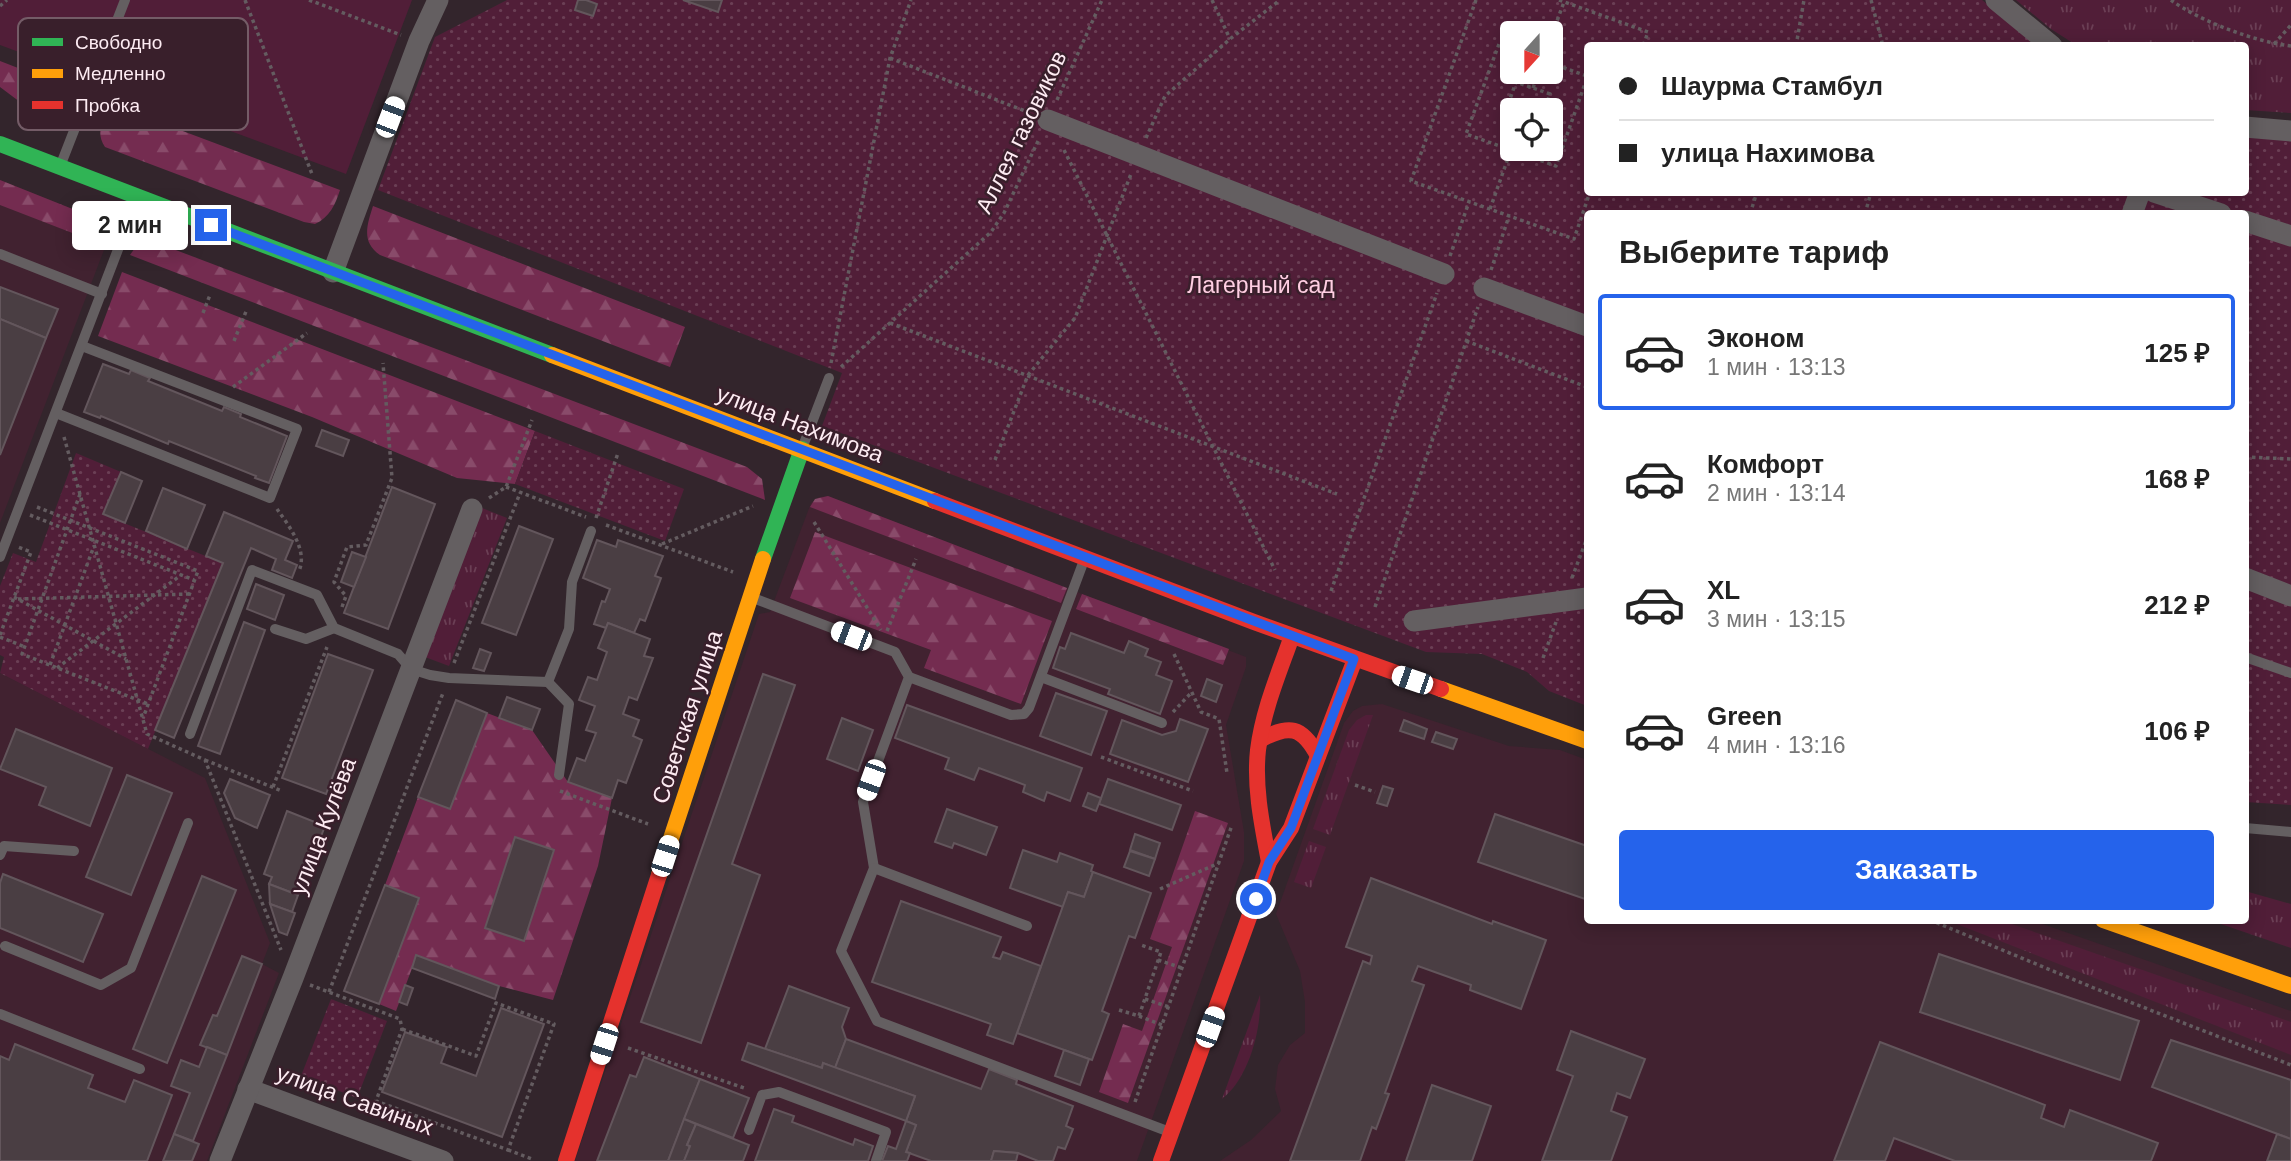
<!DOCTYPE html>
<html lang="ru">
<meta charset="utf-8">
<style>
body{margin:0;font-family:Helvetica,sans-serif;background:#f6f6f6;color:#222;height:100vh;display:flex;flex-direction:column;font-size:26px;white-space:nowrap}
*{box-sizing:border-box;margin:0}
p{font-size:23px;color:#767676}
.icon{flex:none;width:38px;height:38px;fill:none;stroke:currentColor;stroke-width:2;stroke-linecap:round;stroke-linejoin:round}
.map{position:relative;flex:1;overflow:hidden}
.details{position:absolute;left:1584px;top:210px;width:665px;height:714px;display:flex;flex-direction:column;background:#fff;border-radius:7px;box-shadow:0 4px 18px #0003}
.details>*{flex:none}
.guide{position:absolute;left:1584px;top:42px;width:665px;height:154px;border-radius:7px;box-shadow:0 4px 18px #0003;display:grid;align-content:center;height:154px;padding:0 35px;background:#fff}
.needle{width:46px;rotate:201deg}
.fabs{position:absolute;left:1500px;top:21px;display:grid;gap:14px}
.fabs a{display:grid;place-items:center;width:63px;height:63px;border-radius:7px;background:#fff;box-shadow:0 4px 18px #0003;font-size:35px}
.end{position:absolute;width:32px;height:32px;margin:-16px;border:9px solid #2563eb;background:#fff;box-shadow:0 0 0 4px #fff}
.from{border-radius:50%}
.bubble{position:absolute;height:49px;border-radius:7px;background:#fff;box-shadow:0 4px 18px #0003;font-size:23px;font-weight:700;line-height:49px;text-align:center}
.car{position:absolute;width:21px;height:42px;margin:-21px -10px;border-radius:9px;box-shadow:0 0 5px 2px #0007;background:linear-gradient(#fff 24%,#345 0 40%,#fff 0 76%,#345 0 86%,#fff 0)}
.guide b{display:flex;align-items:center;gap:24px;height:66px;font-size:26px}
.guide b+b{border-top:2px solid #e0e0e0}
.guide i{width:18px;height:18px;background:#222}
ul{padding:0;list-style:none}
li{display:flex;align-items:center;gap:21px;height:116px;margin:0 14px 10px;padding:0 21px;border:4px solid transparent;border-radius:7px}
li div{flex:1}
li b{display:block;font-size:26px}
li em{font-style:normal;font-weight:700}
li.selected{border-color:#2563eb}
li>.icon{width:63px;height:63px;stroke-width:1.5}
h2{padding:0 35px;font-size:32px;line-height:84px}
.primary-button{display:flex;gap:14px;margin-top:auto;padding:14px 35px}
.primary-button a{flex:1;height:80px;border-radius:7px;background:#2563eb;color:#fff;font-size:28px;font-weight:700;line-height:80px;text-align:center}
.map>svg:first-child{display:block}
.built{fill:#412230}
.grass{fill:url(#grass-tufts)}
.forest{fill:url(#forest-firs)}
.park{fill:url(#park-dots);fill-rule:evenodd}
.garden{fill:#511e38}
.building{fill:#4a3e43;stroke:#63565c;stroke-width:2}
.lines{fill:none;stroke-linecap:round;stroke-linejoin:round}
.path{stroke:#645c60;stroke-width:3.5;stroke-dasharray:3.5 3.5;stroke-linecap:butt}
.lane{stroke:#645f61;stroke-width:10}
.street{stroke:#645f61;stroke-width:21}
.fast{stroke:#30b455;stroke-width:16}
.slow{stroke:#ff9f0a;stroke-width:16}
.jam{stroke:#e5322d;stroke-width:16}
.route{stroke:#2563eb;stroke-width:9}
.labels{text-anchor:middle;dominant-baseline:central;stroke-width:5;stroke-linejoin:round;paint-order:stroke}
.street-label{font-size:23px;fill:#fdebf2;stroke:#391f2b}
.park-label{font-size:23px;fill:#ffcee2;stroke:#391f2b}
.key{fill:#391f2b;stroke:#745c67;stroke-width:2}
.key-label{font-size:19px;fill:#fdebf2}
</style>
<div class="map">
<svg width="2291" height="1161" viewBox="0 0 2291 1161">
<defs>
<pattern id="grass-tufts" width="24" height="20" patternUnits="userSpaceOnUse" patternTransform="scale(1.75)"><rect width="24" height="20" fill="#511e38"/><path d="M3 7l-1-3M5 7V3M7 7l1-3M15 17l-1-3M17 17v-4M19 17l1-3" fill="none" stroke="#6b3f55"/></pattern>
<pattern id="forest-firs" width="22" height="20" patternUnits="userSpaceOnUse" patternTransform="scale(1.75)"><rect width="22" height="20" fill="#742c50"/><path d="M5 1l3.5 6h-7zM16 11l3.5 6h-7z" fill="#894b6a"/></pattern>
<pattern id="park-dots" width="8" height="8" patternUnits="userSpaceOnUse" patternTransform="scale(1.75)"><rect width="8" height="8" fill="#511e38"/><path d="M2 2h.1M6 6h.1" fill="none" stroke="#6b3f55" stroke-width="1.8" stroke-linecap="round"/></pattern>
</defs>
<rect width="100%" height="100%" fill="#33252c"/>
<g class="built">
<path d="M0 180 95 218 103 223 108 233 107 242 0 523Z"/>
<path d="M828 496 1246 657V667L1226 725 1244 832V861L1137 1161H575L759 614 770 612 811 503 819 497Z"/>
<path d="M0 673 205 778 270 943 262 964 279 973 207 1161H0Z"/>
<path d="M1382 704 1509 746 1560 750 1587 760V920L2034 921 2291 1011V1161H1220L1251 1140 1281 1111 1275 1089 1278 1065 1290 1045 1305 1033V1002L1300 971 1276 914 1344 723 1353 711 1362 706Z"/>
</g>
<g class="grass">
<path d="M2016 0H2291V113L2245 110V46L2076 45 2051 29Z"/>
<path d="M482 508 507 518 449 666 425 657Z"/>
<path d="M1366 715H1373L1330 835 1313 829 1349 730 1357 720Z"/>
<path d="M1309 841 1326 847 1311 888 1294 882Z"/>
<path d="M2245 891 2291 904V948L2212 921 2245 920Z"/>
<path d="M1949 921H2003L2291 1022V1055Z"/>
<path d="M1260 995C1262 1028 1249 1078 1222 1099Z"/>
</g>
<g class="forest">
<path d="M0 61 80 92 69 123 65 128 52 126 0 87Z"/>
<path d="M108 103 340 190C335 205 330 217 315 224L304 222 105 147C95 133 103 118 108 103Z"/>
<path d="M0 180 95 218C105 225 110 233 106 246L0 205Z"/>
<path d="M373 206 685 327 670 367 380 255C361 242 367 225 373 206Z"/>
<path d="M152 241 747 467 762 479 765 500 130 255 137 245Z"/>
<path d="M122 272 535 431 515 484 457 478 312 417 98 336Z"/>
<path d="M828 496 1067 588 1061 603 810 507 815 499Z"/>
<path d="M815 532 1052 621 1021 704 924 668 931 650 790 598Z"/>
<path d="M1082 594 1229 649 1223 665 1076 609Z"/>
<path d="M487 713 532 730 568 782 612 798 598 866 553 1000 499 986 417 955 396 1011 379 1004 419 898 385 885 418 797 450 809Z"/>
<path d="M1195 811 1228 823 1128 1103 1099 1092 1123 1024 1142 1031 1172 947 1150 939Z"/>
</g>
<g class="park">
<path d="M507 0H1982L2039 45 1587 46V192H2245V136L2291 138V805L2245 802V214H1587V706L1549 691 1527 672 1482 654 1426 652 822 426 842 373 378 190 435 37ZM1512 33H1550V72H1512ZM1512 110H1550V149H1512Z"/>
<path d="M535 431 684 489 665 541 515 484Z"/>
<path d="M76 453 121 472 104 515 223 563 148 749 0 673 4 657 0 655V586L13 553 36 562Z"/>
<path d="M331 999 387 1021 357 1098 301 1076Z"/>
</g>
<path class="garden" d="M0 0H412L346 174 0 45Z"/>
<g class="building">
<path d="M578 0H586L597 4 593 16 575 10Z"/>
<path d="M683 0H722L718 12Z"/>
<path d="M0 287 58 309 46 338 0 319Z"/>
<path d="M0 319 46 338 0 455Z"/>
<path d="M103 364 129 374 131 370 150 378 148 381 222 411 224 407 241 414 240 417 287 436 269 483 255 478 256 476 169 441 168 444 101 416 100 418 84 412Z"/>
<path d="M322 430 349 440 343 456 316 446Z"/>
<path d="M121 472 142 481 125 523 103 514Z"/>
<path d="M392 487 435 504 388 629 344 613Z"/>
<path d="M163 488 205 505 187 549 146 531Z"/>
<path d="M224 512 293 541 285 560 297 565 292 578 272 570 276 559 251 548 174 738 155 730 223 563 206 556Z"/>
<path d="M519 526 553 539 516 635 482 623Z"/>
<path d="M597 540 616 547 618 540 663 556 655 576 661 578 645 621 640 619 634 633 608 623 606 628 594 624 602 601 605 602 610 589 583 578Z"/>
<path d="M352 552 366 557 354 587 341 582Z"/>
<path d="M256 584 284 595 275 620 247 609Z"/>
<path d="M244 622 265 630 220 754 198 746Z"/>
<path d="M608 623 650 639 644 656 653 658 637 700 629 697 623 714 639 720 633 736 642 740 626 783 618 780 612 798 568 782 577 758 585 761 596 733 586 730 595 706 579 700 588 677 597 680 607 652 598 648Z"/>
<path d="M1071 633 1124 653 1129 641 1148 649 1145 656 1161 662 1156 675 1172 681 1160 714 1108 694 1110 689 1053 668 1060 647 1065 649Z"/>
<path d="M480 649 491 653 484 671 473 668Z"/>
<path d="M328 654 373 670 326 794 282 778Z"/>
<path d="M763 674 795 685 732 864 760 875 701 1043 641 1022Z"/>
<path d="M1207 679 1222 685 1216 702 1201 696Z"/>
<path d="M1056 693 1107 711 1091 755 1040 736Z"/>
<path d="M507 697 540 709 532 730 499 718Z"/>
<path d="M456 700 487 713 450 809 418 797Z"/>
<path d="M907 705 1082 768 1070 801 1047 792 1044 801 1023 792 1025 785 979 768 974 780 945 769 949 758 895 738Z"/>
<path d="M842 718 873 730 858 771 827 759Z"/>
<path d="M1180 719 1208 729 1188 782 1110 754 1122 720 1162 735 1176 731Z"/>
<path d="M1404 720 1427 729 1424 739 1400 731Z"/>
<path d="M16 729 112 768 90 826 39 805 46 787 0 769Z"/>
<path d="M1436 732 1457 739 1453 749 1432 742Z"/>
<path d="M127 775 172 793 131 895 86 877Z"/>
<path d="M230 779 270 795 257 828 235 818 224 793Z"/>
<path d="M1108 779 1181 805 1172 830 1099 804Z"/>
<path d="M1383 786 1393 789 1387 806 1377 803Z"/>
<path d="M1088 793 1101 798 1096 811 1083 806Z"/>
<path d="M947 809 997 827 986 855 954 843 952 848 935 842Z"/>
<path d="M287 811 325 826 298 895 269 884 272 877 264 874Z"/>
<path d="M1495 814 1587 846V893L1585 899 1478 862Z"/>
<path d="M1135 834 1160 843 1155 859 1130 850Z"/>
<path d="M515 837 554 850 524 941 485 928Z"/>
<path d="M1023 850 1057 862 1060 853 1093 865 1091 871 1093 872 1084 897 1068 892 1063 907 1010 888Z"/>
<path d="M1130 851 1155 859 1149 876 1124 867Z"/>
<path d="M1093 872 1151 893 1135 938 1129 936 1102 1011 1109 1014 1092 1060 1017 1033 1068 892 1084 897Z"/>
<path d="M3 874 103 914 83 962 0 928V883Z"/>
<path d="M202 876 236 890 167 1063 133 1049Z"/>
<path d="M1371 878 1492 924 1493 921 1546 940 1521 1009 1470 990 1471 985 1418 966 1412 981 1424 985 1385 1093 1389 1094 1376 1129 1372 1127 1360 1161H1290L1363 961 1370 964 1372 956 1346 947Z"/>
<path d="M269 884 298 895 292 912 270 904Z"/>
<path d="M385 885 419 898 379 1004 344 991Z"/>
<path d="M901 901 1001 937 993 957 1000 959 1003 952 1041 966 1013 1044 987 1035 991 1024 872 982Z"/>
<path d="M270 904 295 913 287 935 279 932Z"/>
<path d="M1939 954 2139 1021 2120 1080 1920 1012Z"/>
<path d="M416 955 499 986 495 999 412 968Z"/>
<path d="M242 956 262 964 227 1055 200 1045 213 1015 217 1016Z"/>
<path d="M405 985 413 988 407 1005 399 1002Z"/>
<path d="M789 986 849 1008 842 1027 846 1039 835 1068 823 1063 822 1068 765 1049Z"/>
<path d="M501 1008 544 1024 502 1137 382 1092 405 1032 447 1047 441 1063 476 1076Z"/>
<path d="M1571 1031 1645 1059 1630 1098 1617 1093 1611 1111 1627 1117 1611 1161H1542L1573 1076 1557 1070Z"/>
<path d="M846 1039 981 1089 989 1069 1017 1080 1016 1084 1073 1106 1066 1126 1073 1129 1065 1149 1058 1147 1053 1161H1038L1018 1153 994 1151 991 1161H931L906 1152 916 1125 906 1121 915 1096 835 1068Z"/>
<path d="M2171 1040 2291 1080V1139L2152 1087Z"/>
<path d="M1880 1042 2045 1105 2041 1118 2064 1127 2070 1110 2158 1143 2151 1161H1955L1894 1138 1885 1161H1834Z"/>
<path d="M748 1043 822 1068 823 1063 915 1096 906 1121 742 1060Z"/>
<path d="M15 1044 93 1075 88 1088 125 1102 134 1080 172 1095 147 1161H0V1056L9 1060Z"/>
<path d="M207 1047 227 1055 193 1141 174 1134 190 1093 171 1086 181 1060 199 1067Z"/>
<path d="M1064 1050 1089 1059 1080 1085 1055 1076Z"/>
<path d="M644 1057 700 1079 668 1161H597L630 1075 636 1077Z"/>
<path d="M700 1079 749 1098 733 1138 684 1119Z"/>
<path d="M1432 1085 1491 1106 1472 1161H1406Z"/>
<path d="M774 1109 794 1116 792 1122 853 1145 855 1139 873 1146 868 1161H755Z"/>
<path d="M684 1119 696 1124 687 1145 690 1146 684 1161H668Z"/>
<path d="M906 1121 916 1125 906 1152 910 1153 907 1161H882L888 1146 896 1149Z"/>
<path d="M696 1124 749 1145 743 1161H684L690 1146 687 1145Z"/>
<path d="M174 1134 199 1144 192 1161H163Z"/>
<path d="M2277 1134 2291 1139V1161H2267Z"/>
<path d="M994 1151 1018 1153 1016 1161H991Z"/>
</g>
<g class="lines">
<g class="path">
<path d="M245 0 312 174"/>
<path d="M309 0 401 35"/>
<path d="M1212 0 1230 39"/>
<path d="M1476 0 1411 181 1574 239 1590 192"/>
<path d="M1559 0 1648 32 1643 46"/>
<path d="M1871 0 1883 46"/>
<path d="M2171 0C2199 21 2256 42 2291 46"/>
<path d="M0 6 7 0"/>
<path d="M1550 40 1564 2"/>
<path d="M2274 44 2291 25"/>
<path d="M1796 46 1804 0"/>
<path d="M1512 49 1499 44 1466 134 1556 166 1587 78"/>
<path d="M890 58 1030 113"/>
<path d="M1550 63 1587 76"/>
<path d="M1533 88 1539 72"/>
<path d="M1057 100 1102 0"/>
<path d="M1512 118 1504 116 1516 82 1550 94 1544 110"/>
<path d="M1146 138 1165 96 1230 39 1280 0"/>
<path d="M1064 150 1275 570"/>
<path d="M1490 209 1512 147"/>
<path d="M1750 214 1757 192"/>
<path d="M1865 214 1871 192"/>
<path d="M1450 256 1469 202"/>
<path d="M1491 270 1509 216"/>
<path d="M203 313 210 295"/>
<path d="M890 323 1337 494"/>
<path d="M234 341 247 309"/>
<path d="M1466 341 1587 387"/>
<path d="M831 363 890 58 911 0"/>
<path d="M841 367 991 232 1004 213 1039 139"/>
<path d="M233 387 307 333"/>
<path d="M64 437 147 734 205 760 281 950"/>
<path d="M2245 457 2291 459"/>
<path d="M995 460 1028 375 1075 318 1131 174"/>
<path d="M506 487 586 517"/>
<path d="M80 494 22 654 148 704"/>
<path d="M489 498 506 487 532 420"/>
<path d="M37 507 198 571 143 718"/>
<path d="M277 509C289 526 308 550 299 571"/>
<path d="M30 515 194 580"/>
<path d="M596 518 618 453"/>
<path d="M814 522 881 630"/>
<path d="M606 525 733 572"/>
<path d="M662 544 753 506"/>
<path d="M1572 578 1587 538"/>
<path d="M1331 591 1437 293"/>
<path d="M14 597 126 659"/>
<path d="M18 599 189 594"/>
<path d="M342 607 346 596 334 582 347 547 366 545 392 478 383 363"/>
<path d="M1375 607 1478 307"/>
<path d="M887 631 916 559"/>
<path d="M0 635 31 552 18 547"/>
<path d="M0 637 25 647"/>
<path d="M1174 654 1201 712 1219 719 1227 773"/>
<path d="M1543 658 1556 622"/>
<path d="M454 663 520 493"/>
<path d="M50 665 94 546"/>
<path d="M57 668 181 575"/>
<path d="M1173 712 1191 693"/>
<path d="M1101 757 1193 791"/>
<path d="M205 760 282 791"/>
<path d="M1355 785 1375 792"/>
<path d="M273 787 327 647"/>
<path d="M560 791 648 824"/>
<path d="M1160 889 1219 863"/>
<path d="M1930 920 2094 988 2291 1065"/>
<path d="M1158 960 1182 968"/>
<path d="M310 985 400 1019 402 1029 376 1101 508 1150 554 1024 496 1003 476 1056 402 1029"/>
<path d="M329 992 443 693"/>
<path d="M1145 999 1169 1007"/>
<path d="M1119 1010 1139 1016 1161 952 1141 945"/>
<path d="M1139 1016 1162 1025"/>
<path d="M628 1048 747 1089"/>
<path d="M1135 1102 1232 825"/>
<path d="M508 1150 532 1159V1161"/>
</g>
<g class="lane">
<path d="M61 164 125 0"/>
<path d="M0 254 102 294"/>
<path d="M56 413 270 498 297 429 82 346"/>
<path d="M803 446 829 378"/>
<path d="M0 557 137 200"/>
<path d="M753 598 895 652 909 677 863 802 874 868 841 951 877 1021 1167 1131"/>
<path d="M275 629 306 639 334 628"/>
<path d="M2245 657 2291 673"/>
<path d="M909 677 1011 715 1024 714 1029 708 1083 563"/>
<path d="M1041 677 1162 723"/>
<path d="M548 682 569 704 559 775"/>
<path d="M190 734 252 570 317 595 334 628 398 654 411 669 430 675 449 678 548 682 569 629 572 582 591 531"/>
<path d="M2245 828 2291 832"/>
<path d="M0 855 4 846 74 851"/>
<path d="M874 868 1027 926"/>
<path d="M5 946 101 985 131 968 188 823"/>
<path d="M0 1014 140 1069"/>
<path d="M749 1130 762 1095 779 1092 886 1132 876 1161"/>
</g>
<g class="street">
<path d="M1996 0 2052 46"/>
<path d="M1048 120 1444 274"/>
<path d="M2245 127 2291 131"/>
<path d="M2154 192 2221 214"/>
<path d="M2132 214 2140 192"/>
<path d="M2245 221 2291 236"/>
<path d="M333 272 419 41 438 0"/>
<path d="M1484 288 1587 326"/>
<path d="M2245 578 2291 596"/>
<path d="M1414 621 1587 598"/>
<path d="M248 1089 443 1161"/>
<path d="M220 1161 293 978 472 509"/>
</g>
<g class="fast">
<path d="M0 144 552 355"/>
<path d="M763 559 802 449"/>
</g>
<g class="slow">
<path d="M552 355 935 501"/>
<path d="M1441 689 1587 741"/>
<path d="M659 875 763 559"/>
<path d="M2103 920 2291 986"/>
</g>
<g class="jam">
<path d="M935 501 1254 622 1441 689"/>
<path d="M1260 740C1289 724 1302 726 1318 756"/>
<path d="M1269 862C1262 825 1254 787 1258 750 1263 710 1279 673 1292 636"/>
<path d="M566 1161 659 875"/>
<path d="M1161 1161 1269 862 1291 828 1355 659"/>
</g>
</g>
<g class="lines">
<path class="route" d="M211 225 1354 659 1291 828 1269 862 1256 899"/>
</g>
<g class="labels">
<g class="street-label">
<text transform="translate(1021 132) rotate(-64)">Аллея газовиков</text>
<text transform="translate(800 424) rotate(21)">улица Нахимова</text>
<text transform="translate(687 717) rotate(-72)">Советская улица</text>
<text transform="translate(323 826) rotate(-69)">улица Кулёва</text>
<text transform="translate(355 1100) rotate(20)">улица Савиных</text>
</g>
<g class="park-label">
<text x="1261" y="285">Лагерный сад</text>
</g>
</g>
<rect x="18" y="18" width="230" height="112" rx="10" class="key"/>
<rect x="32" y="38" width="31" height="8" fill="#30b455"/>
<rect x="32" y="69" width="31" height="9" fill="#ff9f0a"/>
<rect x="32" y="101" width="31" height="8" fill="#e5322d"/>
<g class="key-label">
<text x="75" y="49">Свободно</text>
<text x="75" y="80">Медленно</text>
<text x="75" y="112">Пробка</text>
</g>
</svg>
<div class="fabs">
<a><svg class="needle" viewBox="-14 -14 28 28"><path d="M0-13l5 13h-10z" fill="#e53935"/><path d="M0 13l5-13h-10z" fill="#767676"/></svg></a>
<a><svg class="icon" aria-label="locate" viewBox="0 0 24 24"><circle cx="12" cy="12" r="6"/><path d="M12 2v4M12 18v4M2 12h4M18 12h4"/></svg></a>
</div>
<i class="end from" style="left:1256px;top:899px"></i>
<i class="end" style="left:211px;top:225px"></i>
<div class="bubble" style="left:72px;top:201px;width:116px">2 мин</div>
<i class="car" style="left:390px;top:117px;rotate:21deg"></i>
<i class="car" style="left:851px;top:636px;rotate:291deg"></i>
<i class="car" style="left:1412px;top:680px;rotate:289deg"></i>
<i class="car" style="left:871px;top:780px;rotate:200deg"></i>
<i class="car" style="left:665px;top:856px;rotate:18deg"></i>
<i class="car" style="left:1210px;top:1027px;rotate:20deg"></i>
<i class="car" style="left:604px;top:1044px;rotate:198deg"></i>
<div class="guide">
<b><i class="from"></i>Шаурма Стамбул</b>
<b><i></i>улица Нахимова</b>
</div>
<section class="details">
<h2>Выберите тариф</h2>
<ul>
<li class="selected"><svg class="icon" aria-label="car" viewBox="0 0 24 24"><path d="M5 17H2v-5l4-1 3-4h7l3 4 3 1v5h-3M9 17h6M6 11h13"/><circle cx="7" cy="17" r="2"/><circle cx="17" cy="17" r="2"/></svg><div><b>Эконом</b><p>1 мин · 13:13</p></div><em>125 ₽</em></li>
<li><svg class="icon" aria-label="car" viewBox="0 0 24 24"><path d="M5 17H2v-5l4-1 3-4h7l3 4 3 1v5h-3M9 17h6M6 11h13"/><circle cx="7" cy="17" r="2"/><circle cx="17" cy="17" r="2"/></svg><div><b>Комфорт</b><p>2 мин · 13:14</p></div><em>168 ₽</em></li>
<li><svg class="icon" aria-label="car" viewBox="0 0 24 24"><path d="M5 17H2v-5l4-1 3-4h7l3 4 3 1v5h-3M9 17h6M6 11h13"/><circle cx="7" cy="17" r="2"/><circle cx="17" cy="17" r="2"/></svg><div><b>XL</b><p>3 мин · 13:15</p></div><em>212 ₽</em></li>
<li><svg class="icon" aria-label="car" viewBox="0 0 24 24"><path d="M5 17H2v-5l4-1 3-4h7l3 4 3 1v5h-3M9 17h6M6 11h13"/><circle cx="7" cy="17" r="2"/><circle cx="17" cy="17" r="2"/></svg><div><b>Green</b><p>4 мин · 13:16</p></div><em>106 ₽</em></li>
</ul>
<div class="primary-button"><a>Заказать</a></div>
</section>
</div>
